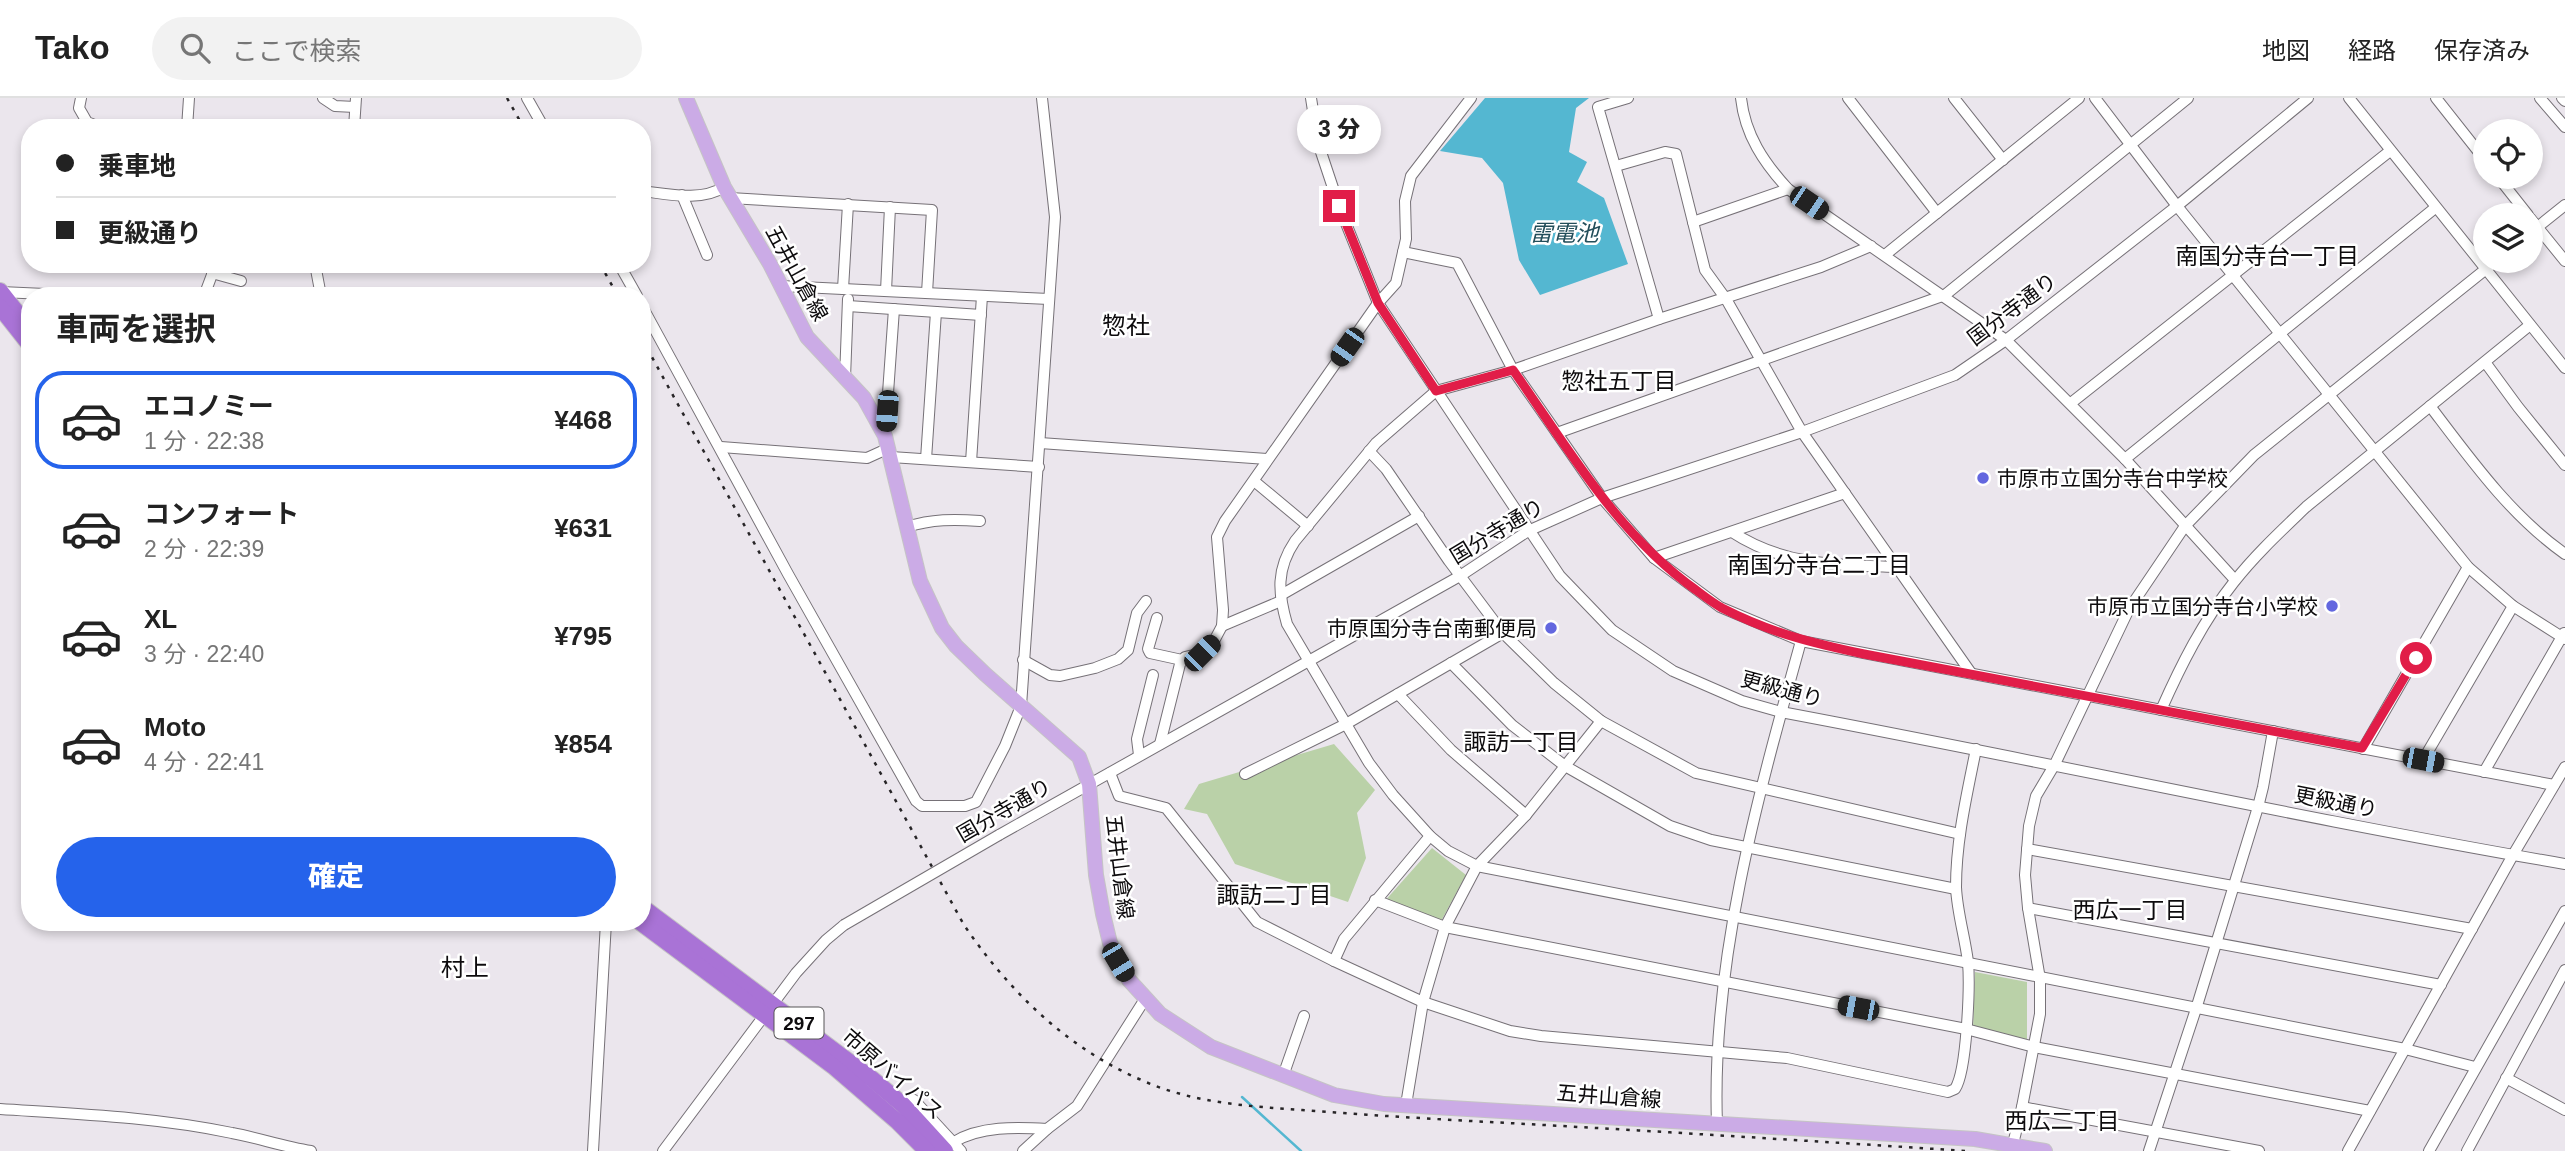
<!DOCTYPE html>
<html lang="ja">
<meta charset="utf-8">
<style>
body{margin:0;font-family:Helvetica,"Noto Sans JP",sans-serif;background:#f2f2f2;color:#222;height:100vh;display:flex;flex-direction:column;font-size:26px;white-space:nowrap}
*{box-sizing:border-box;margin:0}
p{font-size:23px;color:#767676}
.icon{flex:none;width:38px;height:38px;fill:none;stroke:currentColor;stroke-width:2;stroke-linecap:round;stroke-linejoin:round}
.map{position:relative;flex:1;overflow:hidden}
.details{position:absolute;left:21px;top:189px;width:630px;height:644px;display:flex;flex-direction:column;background:#fff;border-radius:28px;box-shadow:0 4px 10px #0003}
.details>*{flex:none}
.hud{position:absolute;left:21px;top:21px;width:630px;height:154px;border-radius:28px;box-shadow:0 4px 10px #0003;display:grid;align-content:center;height:154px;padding:0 35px;background:#fff}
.controls{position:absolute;left:2473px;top:21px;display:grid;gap:14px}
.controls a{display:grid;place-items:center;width:70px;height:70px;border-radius:50%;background:#fff;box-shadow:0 4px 10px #0003;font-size:35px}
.end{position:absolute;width:32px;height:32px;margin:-16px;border:9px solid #e11d48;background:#fff;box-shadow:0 0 0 4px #fff}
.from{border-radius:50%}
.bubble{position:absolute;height:49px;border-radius:24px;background:#fff;box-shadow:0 4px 10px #0003;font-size:23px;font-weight:800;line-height:49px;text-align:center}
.car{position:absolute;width:21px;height:42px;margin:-21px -10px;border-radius:9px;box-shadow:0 0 5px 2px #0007;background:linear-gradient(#222 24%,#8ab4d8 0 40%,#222 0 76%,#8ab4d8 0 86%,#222 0)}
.hud b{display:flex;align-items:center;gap:24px;height:66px;font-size:26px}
.hud b+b{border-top:2px solid #e0e0e0}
.hud i{width:18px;height:18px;background:#222}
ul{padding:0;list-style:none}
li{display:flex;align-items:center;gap:21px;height:98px;margin:0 14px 10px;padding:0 21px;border:4px solid transparent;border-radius:28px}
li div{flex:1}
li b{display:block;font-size:26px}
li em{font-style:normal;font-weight:800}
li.on{border-color:#2563eb}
li>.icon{width:63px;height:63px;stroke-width:1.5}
h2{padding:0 35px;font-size:32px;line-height:84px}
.action{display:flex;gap:14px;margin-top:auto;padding:14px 35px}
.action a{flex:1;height:80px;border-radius:42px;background:#2563eb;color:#fff;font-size:28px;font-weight:800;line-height:80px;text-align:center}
header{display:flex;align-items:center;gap:42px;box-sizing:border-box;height:98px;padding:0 35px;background:#fff;border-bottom:2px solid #e0e0e0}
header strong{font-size:33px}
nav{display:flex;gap:38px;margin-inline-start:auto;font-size:24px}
.search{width:490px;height:63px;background:#f2f2f2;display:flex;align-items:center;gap:18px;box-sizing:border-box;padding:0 24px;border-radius:38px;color:#767676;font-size:26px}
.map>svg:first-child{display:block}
.green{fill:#bad1a8}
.water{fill:#54b7d1}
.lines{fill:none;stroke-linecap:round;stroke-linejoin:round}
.stream{stroke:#54b7d1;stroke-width:2.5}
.minor-casing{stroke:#767177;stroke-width:12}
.major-casing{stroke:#c5c4c5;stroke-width:16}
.highway-casing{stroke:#c5c4c5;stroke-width:18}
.minor{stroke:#fff;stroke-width:10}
.major{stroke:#cbabe6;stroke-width:14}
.highway{stroke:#a973d6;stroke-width:16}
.rail{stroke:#272527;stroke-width:2.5;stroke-dasharray:3.5 7;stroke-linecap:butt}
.minor-bridge-casing{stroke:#767177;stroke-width:12;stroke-linecap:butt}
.minor-bridge{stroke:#fff;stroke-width:10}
.route{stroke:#e11d48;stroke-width:9}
.poi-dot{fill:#6367df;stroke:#fff;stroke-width:2.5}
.labels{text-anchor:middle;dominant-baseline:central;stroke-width:5;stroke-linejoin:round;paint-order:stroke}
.shield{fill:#fff;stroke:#565456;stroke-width:2}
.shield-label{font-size:19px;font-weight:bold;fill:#0d0b0d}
.street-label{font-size:21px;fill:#0d0b0d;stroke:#fff}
.poi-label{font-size:21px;fill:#0d0b0d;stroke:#fff;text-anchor:end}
.water-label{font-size:23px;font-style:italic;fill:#234e5a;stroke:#fff}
.neighbourhood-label{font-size:23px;fill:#0d0b0d;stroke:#fff}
.quarter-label{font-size:24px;fill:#0d0b0d;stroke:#fff}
</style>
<header>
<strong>Tako</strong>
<div class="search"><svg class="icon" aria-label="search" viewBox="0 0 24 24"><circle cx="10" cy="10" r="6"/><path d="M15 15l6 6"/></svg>ここで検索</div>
<nav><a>地図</a><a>経路</a><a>保存済み</a></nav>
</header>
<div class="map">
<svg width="2565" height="1053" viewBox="0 0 2565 1053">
<rect width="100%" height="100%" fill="#ebe6ed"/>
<g class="green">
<path d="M1334 646 1375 692 1357 715 1366 760 1348 804 1235 766 1207 716 1184 711 1199 686Z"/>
<path d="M1432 750 1466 777 1440 825 1383 805Z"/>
<path d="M1975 874 2027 884V942L1973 932Z"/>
</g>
<path class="water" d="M1485 0H1589L1576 10 1569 54 1587 64 1577 84 1604 100 1628 166 1540 197 1519 162 1503 85 1482 60 1440 53Z"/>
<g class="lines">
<path class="stream" d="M1242 999 1301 1053"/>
<g class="minor-casing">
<g id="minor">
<path d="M81 0 79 10 87 24 102 30"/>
<path d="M323 0 335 8 355 9"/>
<path d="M527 0 544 30"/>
<path d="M1311 0 1318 45 1339 108 1378 205 1560 478 1612 532 1673 573 1742 603 1781 614C2043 663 2303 721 2565 766"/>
<path d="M1628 0 1598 9 1659 221"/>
<path d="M1741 0C1745 37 1764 65 1788 91L2006 242 2125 361 2235 482"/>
<path d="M1848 0 1937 115"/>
<path d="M1954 0 2003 62"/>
<path d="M2095 0 2177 108 2468 469 2513 508 2565 541"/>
<path d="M2349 0 2565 270"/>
<path d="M2436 0 2485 62"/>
<path d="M2540 0 2565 29"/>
<path d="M2562 0 2565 3"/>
<path d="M187 30 189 0"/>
<path d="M354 30 356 0"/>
<path d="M1616 68 1665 54 1676 56 1705 172 1726 201 1802 334 1971 575"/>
<path d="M2498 79 2528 117"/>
<path d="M642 93C668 96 701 104 724 89"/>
<path d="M682 97 707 157"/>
<path d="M730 100 932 112 927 195"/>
<path d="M2530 120 2565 163"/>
<path d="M1693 124 1788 91"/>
<path d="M2530 135 2565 107"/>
<path d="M1871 148 1821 169 1659 221 1513 272 1436 293 1376 345 1295 443C1276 471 1278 495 1287 526L1369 665 1393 697 1430 738 1448 753 1477 768 2405 951 2475 969"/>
<path d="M1403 154 1457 165 1513 272 1602 400 1654 460 1720 509 1801 543 2554 687"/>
<path d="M1885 157 2079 0"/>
<path d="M315 166 321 198"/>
<path d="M619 166 637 198"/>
<path d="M212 175 241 183"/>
<path d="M781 188 1049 201"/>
<path d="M843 191 848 106"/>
<path d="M886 193 890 109"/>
<path d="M1 194 89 198"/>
<path d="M204 198 216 166"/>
<path d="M642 208 788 476 916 703 922 708H965L976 704 1005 648 1021 608 1055 119 1042 0"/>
<path d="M848 208 981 217"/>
<path d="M2485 264 2518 309 2565 367"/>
<path d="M845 280 848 201"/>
<path d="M2071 305 2390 53"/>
<path d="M2430 308C2471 362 2510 417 2565 456"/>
<path d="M1557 335 1945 197 2188 0"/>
<path d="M885 337 894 211"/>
<path d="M1040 345 1267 361"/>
<path d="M721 349 867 360 889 350"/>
<path d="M1369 353 1386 371 1449 463 1503 535 1554 585 1601 623 1696 675 1960 736"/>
<path d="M891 359 1039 369"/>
<path d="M926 361 936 214"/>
<path d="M2125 361 2435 110"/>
<path d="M971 364 982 198"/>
<path d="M1254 383 1308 428"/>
<path d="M907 429C932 421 954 421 980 423"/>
<path d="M1732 434C1784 468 1837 467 1896 469"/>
<path d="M1654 460 1845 395"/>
<path d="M1281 497 1419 418"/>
<path d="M1157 520 1148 551 1150 555 1182 562"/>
<path d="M1222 528 1281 503"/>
<path d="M1023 562 1050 577 1060 578 1095 570 1118 561 1128 552 1137 515 1146 503"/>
<path d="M1451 565 1512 627 1565 668 1670 728 1711 742 1956 791"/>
<path d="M1398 596 1451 652 1526 717"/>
<path d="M2161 612C2181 567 2203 523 2234 484 2255 457 2281 433 2306 409L2530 227"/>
<path d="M1160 646 1180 566 1185 559 1202 555 1214 543 1222 528 1223 512 1217 439 1225 423 1378 205 1396 185 1406 141 1405 103 1411 78 1471 0"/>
<path d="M2363 651 2468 469"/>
<path d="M1139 657 1137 641 1153 577"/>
<path d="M2423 662 2513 508"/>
<path d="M2484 674 2564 535"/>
<path d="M1110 675 1119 698 1166 710 1257 824 1334 863 1423 904 1510 933 1541 938 1787 960 1948 994 1955 991C1967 973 1970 888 1968 864 1965 839 1957 814 1956 789 1956 742 1967 696 1976 651"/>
<path d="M1245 676 1346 626 1503 535"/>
<path d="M999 737 1460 478 1528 433 1602 400 1802 334 1955 277 2006 242 2177 108 2308 0"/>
<path d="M2027 751 2472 831"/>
<path d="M1375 802 1445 829 1966 931 2034 949 2370 1013"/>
<path d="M2028 810 2441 887"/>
<path d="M1334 863 1344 841 1430 738"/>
<path d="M1283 978 1304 918"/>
<path d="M2506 980 2565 1012"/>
<path d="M903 1007 912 1001 914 1002 961 1053"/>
<path d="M1406 1007 1423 904 1445 829 1477 768 1526 717 1601 623"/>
<path d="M2022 1009 2259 1053"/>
<path d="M0 1011C77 1016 156 1019 232 1035 259 1040 284 1049 311 1053"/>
<path d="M1717 1026C1711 864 1758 698 1801 543"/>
<path d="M954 1044C980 1028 1016 1029 1047 1031"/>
<path d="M2013 1046 2022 1009 2040 916V881L2028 810 2025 777 2029 728 2036 698 2055 666 2129 511 2185 428 2254 357 2496 163"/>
<path d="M593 1053 606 824"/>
<path d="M663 1053 796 875 826 842 844 827"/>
<path d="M1023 1053 1047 1031 1077 1008 1145 901"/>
<path d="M2149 1053 2196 911 2258 709 2263 689 2273 633"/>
<path d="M2348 1053 2513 757 2565 669"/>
<path d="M2429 1053 2565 813"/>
<path d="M2467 1053 2565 872"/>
</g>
</g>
<g class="major-casing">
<path id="major" d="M686 0 724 89 770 166 807 239 864 300 885 338 920 483 942 530 956 548 985 576 1079 659 1089 686 1096 777 1103 816 1110 845 1129 882 1160 916 1211 949 1334 997 1384 1006 1975 1041 2045 1053"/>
</g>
<g class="highway-casing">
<g id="highway">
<path d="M0 193 18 216"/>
<path d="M0 209 30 247"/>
<path d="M642 809 872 981 903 1007 945 1053"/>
<path d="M640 824 833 968 898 1024 927 1053"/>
</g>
</g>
<use href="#minor" class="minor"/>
<use href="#major" class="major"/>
<use href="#highway" class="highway"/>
<g class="rail">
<path d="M507 0 524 30"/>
<path d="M600 166 618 198"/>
<path d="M642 241 964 827C1009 893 1066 949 1139 981 1191 1005 1246 1008 1302 1012 1352 1016 1402 1019 1452 1022 1624 1031 1795 1042 1967 1053"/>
</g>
<g class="minor-bridge-casing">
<path id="minor-bridge" d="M844 827 999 737"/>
</g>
<use href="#minor-bridge" class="minor-bridge"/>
</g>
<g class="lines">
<path class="route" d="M1339 108 1378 205 1436 293 1513 272C1568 350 1617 436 1696 492 1704 498 1713 505 1722 510 1771 535 1812 545 1864 556L2362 650 2416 560"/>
</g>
<g class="poi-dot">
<circle cx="1983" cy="380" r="7"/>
<circle cx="2332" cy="508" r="7"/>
<circle cx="1551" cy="530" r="7"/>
</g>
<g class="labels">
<rect class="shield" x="774.5" y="909.5" width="49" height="31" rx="5"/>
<g class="shield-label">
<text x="799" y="925">297</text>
</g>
<g class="street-label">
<text transform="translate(797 175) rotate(61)">五井山倉線</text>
<text transform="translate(2012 211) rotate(-37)">国分寺通り</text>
<text transform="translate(1497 433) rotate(-31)">国分寺通り</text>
<text transform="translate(1782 591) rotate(15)">更級通り</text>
<text transform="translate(2336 704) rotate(11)">更級通り</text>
<text transform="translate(1004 712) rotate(-30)">国分寺通り</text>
<text transform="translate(1120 769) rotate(83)">五井山倉線</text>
<text transform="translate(893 976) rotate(41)">市原バイパス</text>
<text transform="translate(1609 998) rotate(4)">五井山倉線</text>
</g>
<g class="poi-label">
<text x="1997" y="380" text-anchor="start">市原市立国分寺台中学校</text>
<text x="2318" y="508">市原市立国分寺台小学校</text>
<text x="1537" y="530">市原国分寺台南郵便局</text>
</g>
<g class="water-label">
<text x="1564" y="135">雷電池</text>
</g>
<g class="neighbourhood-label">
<text x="2267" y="158">南国分寺台一丁目</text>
<text x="1619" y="283">惣社五丁目</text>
<text x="1819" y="467">南国分寺台二丁目</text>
<text x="1521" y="644">諏訪一丁目</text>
<text x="1274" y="797">諏訪二丁目</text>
<text x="2130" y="812">西広一丁目</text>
<text x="2062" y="1023">西広二丁目</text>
</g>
<g class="quarter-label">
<text x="1126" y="227">惣社</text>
<text x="465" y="869">村上</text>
</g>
</g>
</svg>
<div class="controls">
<a><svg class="icon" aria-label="locate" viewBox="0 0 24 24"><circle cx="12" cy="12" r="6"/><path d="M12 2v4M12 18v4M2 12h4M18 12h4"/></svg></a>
<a><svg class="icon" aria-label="layers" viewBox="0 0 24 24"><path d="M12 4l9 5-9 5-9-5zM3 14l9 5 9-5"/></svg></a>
</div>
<i class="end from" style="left:2416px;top:560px"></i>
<i class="end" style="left:1339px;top:108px"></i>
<div class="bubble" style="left:1297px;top:7px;width:84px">3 分</div>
<i class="car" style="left:1809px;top:105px;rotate:124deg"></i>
<i class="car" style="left:1347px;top:249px;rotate:215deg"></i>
<i class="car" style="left:887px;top:313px;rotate:184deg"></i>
<i class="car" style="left:1202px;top:555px;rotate:45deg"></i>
<i class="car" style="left:2423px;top:662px;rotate:101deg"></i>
<i class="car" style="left:1118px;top:864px;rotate:149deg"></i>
<i class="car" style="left:1858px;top:910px;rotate:281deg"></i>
<div class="hud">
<b><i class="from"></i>乗車地</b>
<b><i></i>更級通り</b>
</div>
<section class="details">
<h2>車両を選択</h2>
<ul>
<li class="on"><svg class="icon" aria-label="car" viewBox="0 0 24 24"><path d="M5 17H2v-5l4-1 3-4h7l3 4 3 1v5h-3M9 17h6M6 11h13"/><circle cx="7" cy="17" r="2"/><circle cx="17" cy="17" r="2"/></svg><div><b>エコノミー</b><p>1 分 · 22:38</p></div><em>¥468</em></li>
<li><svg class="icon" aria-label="car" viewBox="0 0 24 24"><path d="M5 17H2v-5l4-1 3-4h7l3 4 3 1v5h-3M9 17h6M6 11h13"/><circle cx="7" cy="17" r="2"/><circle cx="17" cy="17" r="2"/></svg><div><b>コンフォート</b><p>2 分 · 22:39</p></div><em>¥631</em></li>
<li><svg class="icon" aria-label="car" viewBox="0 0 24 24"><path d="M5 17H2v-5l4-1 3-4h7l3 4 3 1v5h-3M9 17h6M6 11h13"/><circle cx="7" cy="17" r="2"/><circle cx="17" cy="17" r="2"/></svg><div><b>XL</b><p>3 分 · 22:40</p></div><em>¥795</em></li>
<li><svg class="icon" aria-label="car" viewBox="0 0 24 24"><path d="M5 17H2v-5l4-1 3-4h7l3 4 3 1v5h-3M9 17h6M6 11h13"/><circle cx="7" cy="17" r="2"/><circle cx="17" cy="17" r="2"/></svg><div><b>Moto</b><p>4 分 · 22:41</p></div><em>¥854</em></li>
</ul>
<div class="action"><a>確定</a></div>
</section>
</div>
